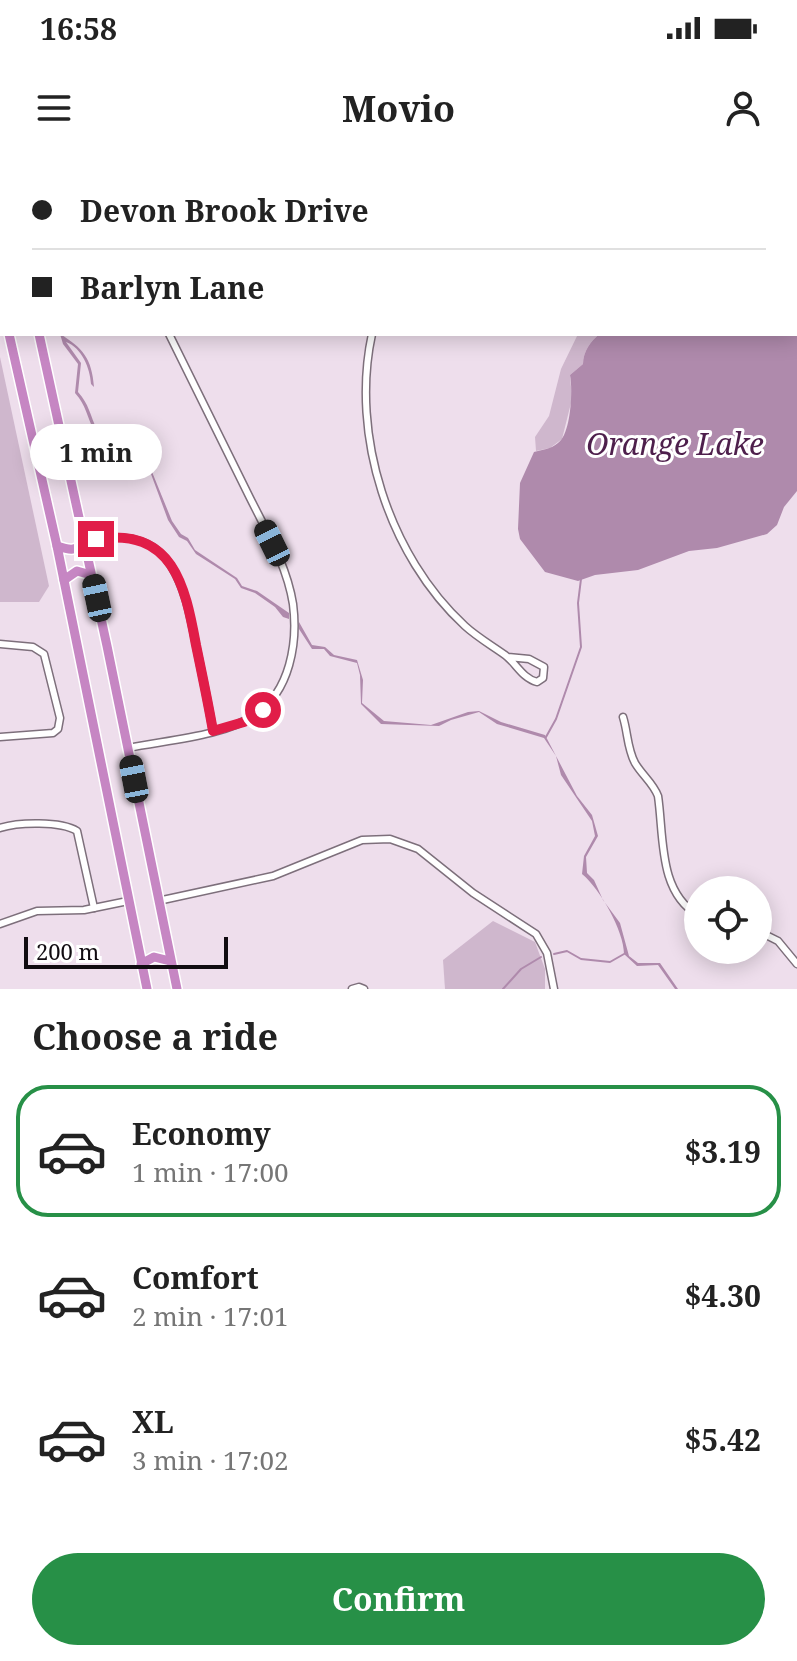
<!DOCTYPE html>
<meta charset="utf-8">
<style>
body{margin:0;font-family:"Noto Serif",serif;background:#f2f2f2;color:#222;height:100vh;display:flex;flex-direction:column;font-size:30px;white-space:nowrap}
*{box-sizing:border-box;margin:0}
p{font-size:26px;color:#767676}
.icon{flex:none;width:44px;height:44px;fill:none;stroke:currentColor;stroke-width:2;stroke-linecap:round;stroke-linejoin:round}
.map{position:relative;height:829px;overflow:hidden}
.side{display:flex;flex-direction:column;background:#fff;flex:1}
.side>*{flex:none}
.banner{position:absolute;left:0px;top:0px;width:798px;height:176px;box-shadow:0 4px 20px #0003;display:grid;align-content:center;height:176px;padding:0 32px;background:#fff}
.fabs{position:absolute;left:684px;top:716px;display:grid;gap:16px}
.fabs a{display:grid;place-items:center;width:88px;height:88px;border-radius:50%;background:#fff;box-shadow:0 4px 20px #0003;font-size:40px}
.scale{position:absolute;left:24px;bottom:20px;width:204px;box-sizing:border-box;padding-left:8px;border:4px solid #110c11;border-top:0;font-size:22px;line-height:28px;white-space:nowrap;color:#110c11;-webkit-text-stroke:6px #fff;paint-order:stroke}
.end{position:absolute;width:36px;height:36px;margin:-18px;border:10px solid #e11d48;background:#fff;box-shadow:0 0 0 4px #fff}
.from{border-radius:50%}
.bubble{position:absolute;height:56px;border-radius:28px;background:#fff;box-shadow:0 4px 20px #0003;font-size:26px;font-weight:700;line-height:56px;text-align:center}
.car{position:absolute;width:24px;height:48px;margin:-24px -12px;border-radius:10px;box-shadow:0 0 6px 2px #0007;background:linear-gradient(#222 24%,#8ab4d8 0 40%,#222 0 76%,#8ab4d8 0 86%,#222 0)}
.banner b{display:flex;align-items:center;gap:28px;height:76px;font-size:30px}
.banner b+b{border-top:2px solid #e0e0e0}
.banner i{width:20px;height:20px;background:#222}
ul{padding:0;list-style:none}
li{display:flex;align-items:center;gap:24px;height:132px;margin:0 16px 12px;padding:0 16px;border:4px solid transparent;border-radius:32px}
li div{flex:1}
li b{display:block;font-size:30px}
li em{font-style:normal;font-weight:700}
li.active{border-color:#279047}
li>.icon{width:72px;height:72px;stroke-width:1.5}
h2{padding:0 32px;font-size:36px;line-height:96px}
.button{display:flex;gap:16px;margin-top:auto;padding:16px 32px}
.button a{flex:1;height:92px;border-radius:48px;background:#279047;color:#fff;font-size:32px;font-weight:700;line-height:92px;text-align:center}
.status{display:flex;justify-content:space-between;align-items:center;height:56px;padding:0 40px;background:#fff;direction:ltr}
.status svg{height:22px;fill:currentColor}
header{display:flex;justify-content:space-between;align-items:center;height:104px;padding:0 32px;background:#fff;font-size:36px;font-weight:700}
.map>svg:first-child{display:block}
.green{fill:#cfb7cd}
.water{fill:#af8aac}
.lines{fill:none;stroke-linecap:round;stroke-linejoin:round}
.stream{stroke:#af8aac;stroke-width:2}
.minor-casing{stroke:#7d6f7b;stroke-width:9}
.trunk-casing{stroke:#fff;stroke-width:12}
.minor{stroke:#fff;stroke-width:6}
.trunk{stroke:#c686c3;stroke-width:9}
.route{stroke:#e11d48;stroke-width:10}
.labels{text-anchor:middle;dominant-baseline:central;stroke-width:6;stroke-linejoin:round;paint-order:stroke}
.water-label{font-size:30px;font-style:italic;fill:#4e1f4c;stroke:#fff}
</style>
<div class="status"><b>16:58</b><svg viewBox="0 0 49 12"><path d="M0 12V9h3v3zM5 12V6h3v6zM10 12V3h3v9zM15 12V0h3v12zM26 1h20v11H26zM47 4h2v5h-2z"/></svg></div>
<header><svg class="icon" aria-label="menu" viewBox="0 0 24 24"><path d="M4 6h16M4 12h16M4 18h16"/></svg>Movio<svg class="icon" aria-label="person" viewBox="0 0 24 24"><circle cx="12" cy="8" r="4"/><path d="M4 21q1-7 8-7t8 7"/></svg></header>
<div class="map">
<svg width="797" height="829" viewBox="0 0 797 829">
<rect width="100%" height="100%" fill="#eedeec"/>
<g class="green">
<path d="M578 174H600C591 180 583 192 583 204L570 215 572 239 562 279 550 288 536 291 535 277 549 256 561 209Z"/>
<path d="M0 197 49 426 39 442H0Z"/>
<path d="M493 761 535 782 545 809V829H445L443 800Z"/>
</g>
<g class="water">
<path d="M797 100V331L784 347 777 365 767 374 717 388 689 391 638 410 595 415 578 421 545 412 520 379 518 369 520 323 534 292C542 290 551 289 558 283 571 274 573 230 570 215L583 204C583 192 591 180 600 174H796Z"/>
<path d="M60 174C83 188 92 199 94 227L91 224C90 208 82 188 66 182L81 203 78 232C89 244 90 255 97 270L103 272 116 270 133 286 150 307 172 361 181 374 188 378 195 390 237 418 242 426 257 431 289 453V459L283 457 275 447 255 433 241 428 235 419 196 394 187 381 179 377 168 360 151 314 125 282 114 272 103 275 94 271C87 257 86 245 75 233L78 204 63 184Z"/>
<path d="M299 462 312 485 325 487 334 495 357 500 363 520 362 543 384 561 431 565 468 552 479 551 501 562 545 575 577 636 592 655 598 676 586 697 587 713 594 720 603 740 620 763 629 796 638 803H660L678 829H675L658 805 637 806 624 794C624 771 600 729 582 714L584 696 595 676 592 661 561 615 556 596 544 578 497 564 479 552 451 560 439 566 381 564 361 544 360 515 357 503 330 496 324 489H312L299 469Z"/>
</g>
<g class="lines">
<g class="stream">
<path d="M546 577 556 559 581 487 578 443 581 419"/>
<path d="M554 794 567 791 581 799 610 802 624 794"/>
<path d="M503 829 521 809 541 797"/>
</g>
<g class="minor-casing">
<g id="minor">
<path d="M89 0 90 2"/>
<path d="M335 2 336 0"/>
<path d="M439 2V0"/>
<path d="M631 2 633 0"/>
<path d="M372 174C350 275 389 396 465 466 477 477 491 485 505 495 516 503 522 518 537 522L543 518 544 507 529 499 508 497"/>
<path d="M84 382C169 360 183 418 196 485 202 514 208 542 213 571"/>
<path d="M0 484 33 487 44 494 60 558 58 569 53 573 0 577"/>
<path d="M623 557C628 573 627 588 635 603 642 615 653 623 658 636 664 676 658 732 698 755"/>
<path d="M128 588C166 580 224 577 256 554 290 531 298 483 293 444 287 406 267 372 250 338 223 283 196 229 169 174"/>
<path d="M0 668C18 662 61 661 77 671L94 748"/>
<path d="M158 741 273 716 362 680 390 679 418 689 473 733 536 774 547 793 554 829"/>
<path d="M0 764 37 751 84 750 128 741"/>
<path d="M758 771 778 781 797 804"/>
<path d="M352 829 359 827 364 829"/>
</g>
</g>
<g class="trunk-casing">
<g id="trunk">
<path d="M1 0 2 6"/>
<path d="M0 45H2"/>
<path d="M0 71 2 70"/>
<path d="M0 132 2 141"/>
<path d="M9 174 57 386 147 829"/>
<path d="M39 174 107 486 177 829"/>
<path d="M57 386C69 390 75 392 84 382"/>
<path d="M64 420 77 411 91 415"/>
<path d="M141 804 154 797 170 801"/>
</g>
</g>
<use href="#minor" class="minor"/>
<use href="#trunk" class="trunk"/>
</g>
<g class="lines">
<path class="route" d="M96 379C173 367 185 425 196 485 202 514 208 542 213 571L244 562 263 550"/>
</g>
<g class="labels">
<g class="water-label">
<text x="675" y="283">Orange Lake</text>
</g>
</g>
</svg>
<div class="fabs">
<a><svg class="icon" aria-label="locate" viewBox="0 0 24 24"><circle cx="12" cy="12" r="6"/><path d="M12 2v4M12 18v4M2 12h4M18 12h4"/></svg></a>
</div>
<div class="scale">200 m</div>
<i class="end from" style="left:263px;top:550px"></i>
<i class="end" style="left:96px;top:379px"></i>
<div class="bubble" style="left:30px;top:264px;width:132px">1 min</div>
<i class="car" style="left:272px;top:383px;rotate:334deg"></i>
<i class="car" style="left:97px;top:438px;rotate:348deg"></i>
<i class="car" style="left:134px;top:619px;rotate:349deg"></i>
<div class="banner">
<b><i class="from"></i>Devon Brook Drive</b>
<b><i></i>Barlyn Lane</b>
</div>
</div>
<section class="side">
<h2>Choose a ride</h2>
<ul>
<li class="active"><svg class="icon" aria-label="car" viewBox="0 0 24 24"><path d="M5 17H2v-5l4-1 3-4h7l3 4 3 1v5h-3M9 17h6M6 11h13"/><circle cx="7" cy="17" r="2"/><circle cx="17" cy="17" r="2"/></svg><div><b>Economy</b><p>1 min · 17:00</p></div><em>$3.19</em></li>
<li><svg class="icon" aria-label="car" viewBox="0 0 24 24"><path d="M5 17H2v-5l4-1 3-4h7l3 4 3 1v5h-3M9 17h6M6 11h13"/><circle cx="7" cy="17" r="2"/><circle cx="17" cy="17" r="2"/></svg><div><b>Comfort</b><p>2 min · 17:01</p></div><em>$4.30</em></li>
<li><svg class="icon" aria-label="car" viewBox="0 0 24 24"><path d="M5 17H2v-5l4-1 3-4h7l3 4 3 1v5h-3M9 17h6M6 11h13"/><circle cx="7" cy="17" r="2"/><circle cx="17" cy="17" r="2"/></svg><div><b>XL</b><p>3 min · 17:02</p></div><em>$5.42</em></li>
</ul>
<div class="button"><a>Confirm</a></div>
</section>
